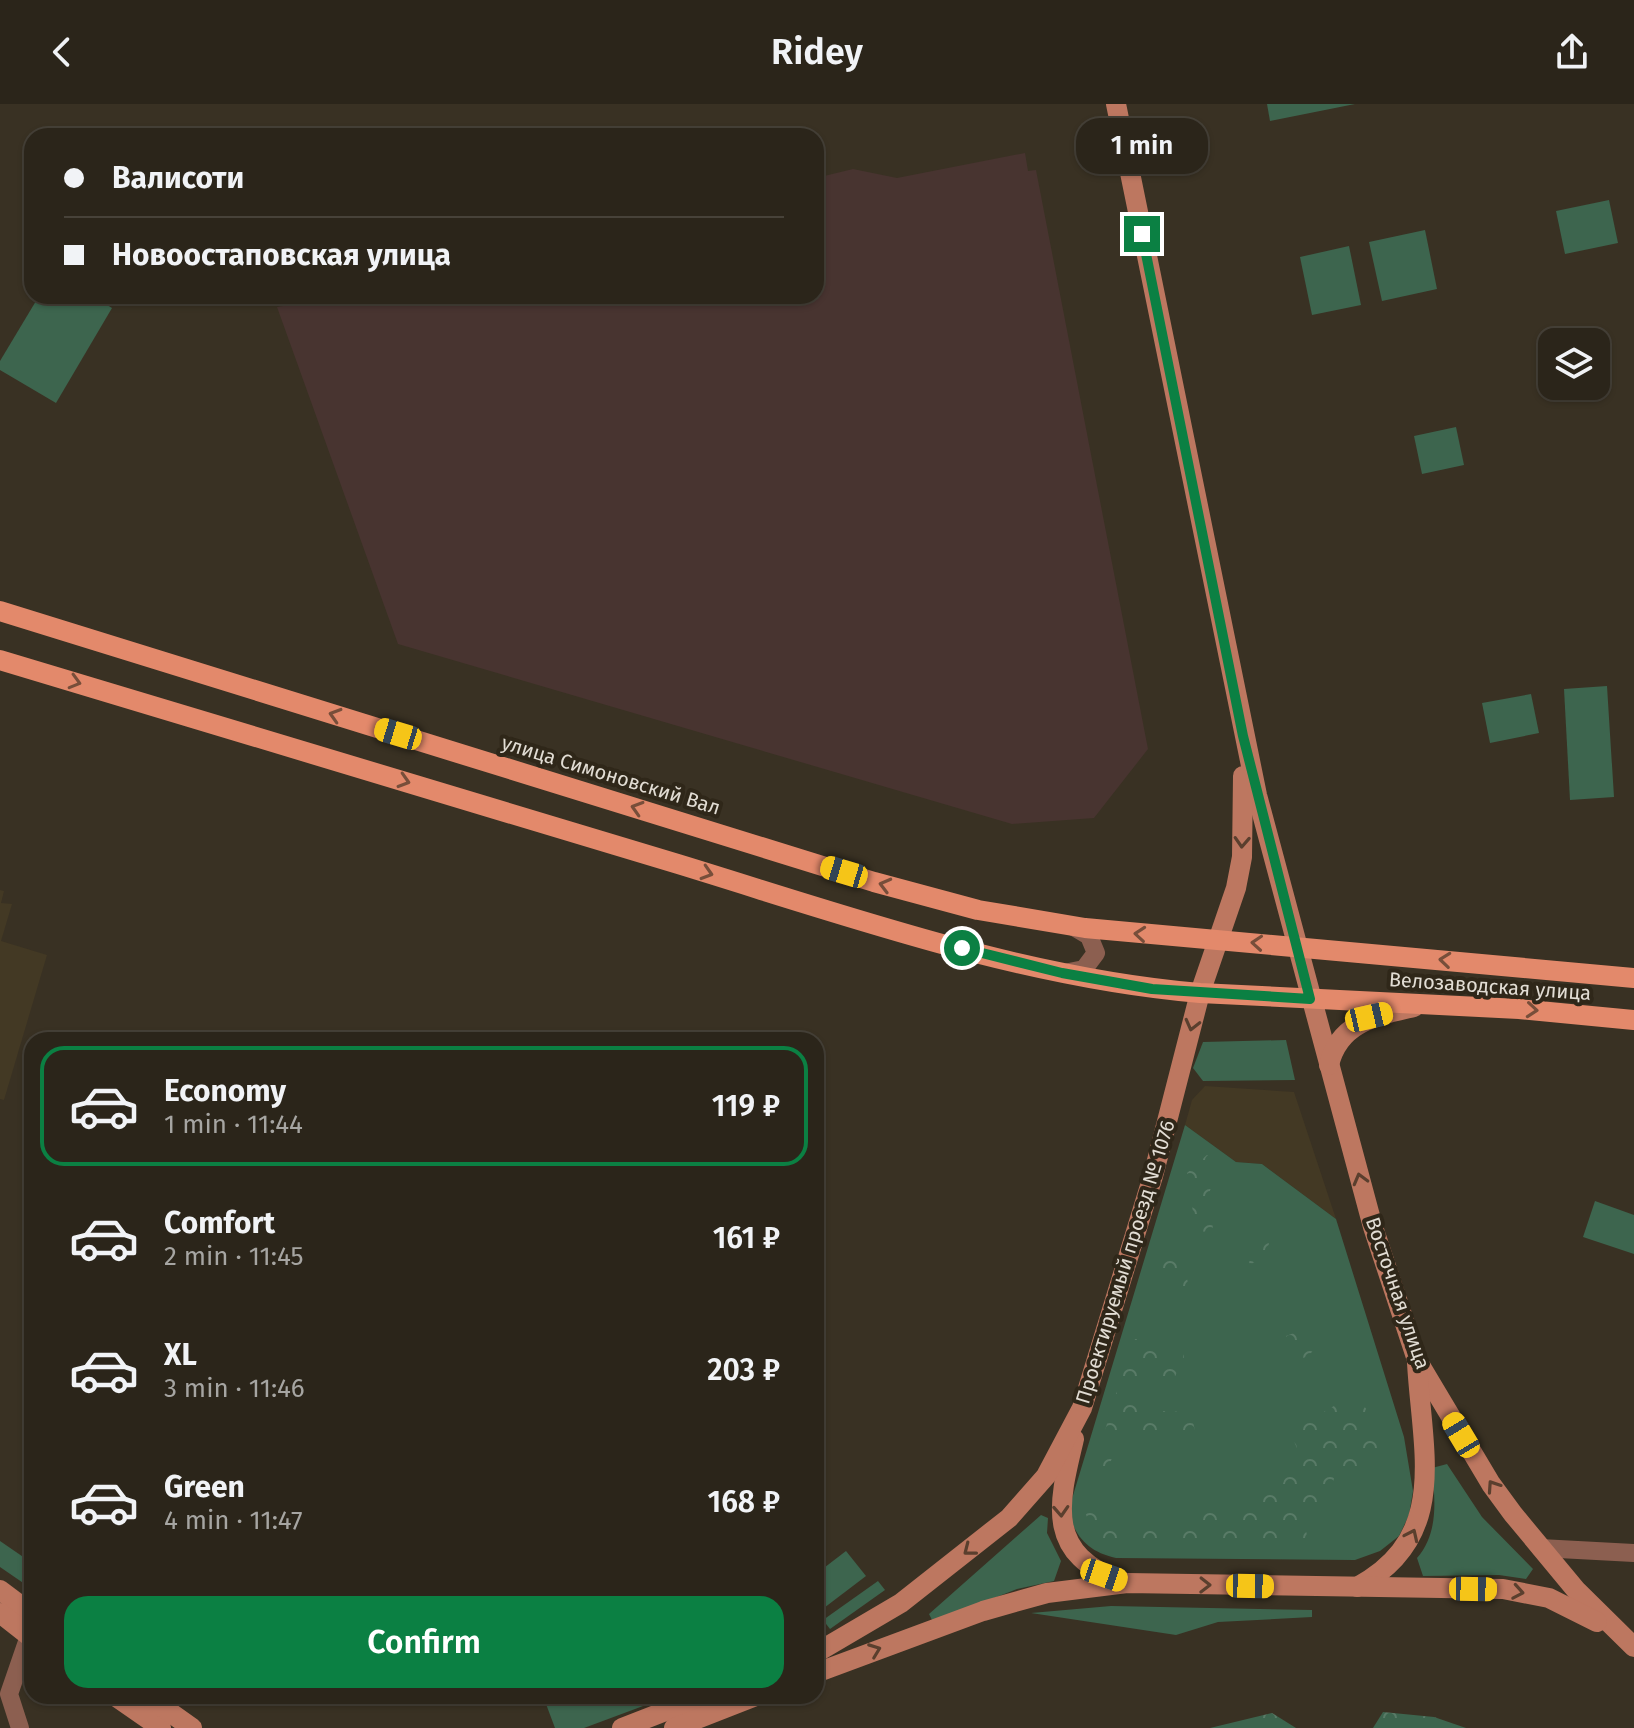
<!DOCTYPE html>
<meta charset="utf-8">
<style>
body{margin:0;font-family:"Fira Sans",sans-serif;background:#373127;color:#f1f3f6;height:100vh;display:flex;flex-direction:column;font-size:30px;white-space:nowrap}
*{box-sizing:border-box;margin:0}
p{font-size:26px;color:#a6a5a2}
.icon{flex:none;width:44px;height:44px;fill:none;stroke:currentColor;stroke-width:2;stroke-linecap:round;stroke-linejoin:round}
.map{position:relative;flex:1;overflow:hidden}
.drawer{position:absolute;left:24px;top:928px;width:800px;height:672px;display:flex;flex-direction:column;background:#2b251a;border-radius:24px;box-shadow:0 2px 6px #0004,0 0 0 2px #474239}
.drawer>*{flex:none}
.banner{position:absolute;left:24px;top:24px;width:800px;height:176px;border-radius:24px;box-shadow:0 2px 6px #0004,0 0 0 2px #474239;display:grid;align-content:center;height:176px;padding:0 40px;background:#2b251a}
.controls{position:absolute;left:1538px;top:224px;display:grid;gap:16px}
.controls a{display:grid;place-items:center;width:72px;height:72px;border-radius:16px;background:#2b251a;box-shadow:0 2px 6px #0004,0 0 0 2px #474239;font-size:40px}
.end{position:absolute;width:36px;height:36px;margin:-18px;border:10px solid #0b8043;background:#fff;box-shadow:0 0 0 4px #fff}
.from{border-radius:50%}
.bubble{position:absolute;height:56px;border-radius:24px;background:#2b251a;box-shadow:0 2px 6px #0004,0 0 0 2px #474239;font-size:26px;font-weight:600;line-height:56px;text-align:center}
.car{position:absolute;width:24px;height:48px;margin:-24px -12px;border-radius:10px;box-shadow:0 0 6px 2px #0007;background:linear-gradient(#f5c518 24%,#345 0 40%,#f5c518 0 76%,#345 0 86%,#f5c518 0)}
.banner b{display:flex;align-items:center;gap:28px;height:76px;font-size:30px}
.banner b+b{border-top:2px solid #474239}
.banner i{width:20px;height:20px;background:#f1f3f6}
ul{padding:14px 0 0;list-style:none}
li{display:flex;align-items:center;gap:24px;height:120px;margin:0 16px 12px;padding:0 24px;border:4px solid transparent;border-radius:24px}
li div{flex:1}
li b{display:block;font-size:30px}
li em{font-style:normal;font-weight:600}
li.active{border-color:#0b8043}
li>.icon{width:72px;height:72px;stroke-width:1.5}
.button{display:flex;gap:16px;margin-top:auto;padding:16px 40px}
.button a{flex:1;height:92px;border-radius:24px;background:#0b8043;color:#fff;font-size:32px;font-weight:600;line-height:92px;text-align:center}
header{display:flex;justify-content:space-between;align-items:center;height:104px;padding:0 40px;background:#2b251a;font-size:36px;font-weight:600}
.map>svg:first-child{display:block}
.built{fill:#433924}
.medical{fill:#483430}
.green{fill:#3d654e}
.forest{fill:url(#forest-crowns)}
.lines{fill:none;stroke-linecap:round;stroke-linejoin:round}
.street{stroke:#8c5f50;stroke-width:18}
.secondary{stroke:#bd7760;stroke-width:20}
.primary{stroke:#e3896b;stroke-width:20}
.oneway{stroke:#774e3a}
.oneway2{stroke:#5a3f2e}
.route{stroke:#0b8043;stroke-width:10}
.labels{text-anchor:middle;dominant-baseline:central;stroke-width:8;stroke-linejoin:round;paint-order:stroke}
.street-label{font-size:20px;fill:#e2ddd4;stroke:#2f2719}
</style>
<header><svg class="icon" aria-label="back" viewBox="0 0 24 24"><path d="M15 5l-7 7 7 7"/></svg>Ridey<svg class="icon" aria-label="share" viewBox="0 0 24 24"><path d="M12 15V3M7 8l5-5 5 5M5 13v7h14v-7"/></svg></header>
<div class="map">
<svg width="1634" height="1624" viewBox="0 0 1634 1624">
<defs>
<pattern id="forest-crowns" width="20" height="18" patternUnits="userSpaceOnUse" patternTransform="scale(2)"><rect width="20" height="18" fill="#3d654e"/><path d="M2 6a3 3 0 1 1 6 0M12 15a3 3 0 1 1 6 0" fill="none" stroke="#597b67"/></pattern>
</defs>
<rect width="100%" height="100%" fill="#393123"/>
<g class="built">
<path d="M0 786 4 787 1 799 12 800 1 837 47 851 4 996 0 995Z"/>
<path d="M1205 982 1294 988 1336 1115 1262 1060 1236 1058 1185 1021 1192 996Z"/>
</g>
<path class="medical" d="M1025 49 1028 67 1036 66 1148 645 1094 714 1012 720 398 540 277 203 340 192H816V74L853 65 897 74Z"/>
<g class="green">
<path d="M1267 0H1355L1270 17Z"/>
<path d="M1609 96 1618 139 1565 150 1556 107Z"/>
<path d="M1425 126 1437 185 1382 197 1369 138Z"/>
<path d="M1349 142 1361 201 1312 211 1300 153Z"/>
<path d="M39 192H92L112 204 56 299 0 266V257Z"/>
<path d="M1456 323 1464 361 1422 370 1414 332Z"/>
<path d="M1607 582 1614 693 1570 696 1564 585Z"/>
<path d="M1531 590 1539 629 1490 639 1482 599Z"/>
<path d="M1286 936 1295 976 1203 977 1193 964 1203 938Z"/>
<path d="M1185 1021 1236 1058 1262 1060 1336 1115 1404 1333 1413 1387 1409 1411 1399 1432 1380 1447 1355 1456 1116 1454C1089 1448 1076 1434 1068 1408Z"/>
<path d="M1595 1097 1634 1111V1150L1583 1133Z"/>
<path d="M1447 1360 1482 1413 1533 1465 1526 1475 1499 1471 1423 1472 1417 1454C1439 1429 1435 1395 1432 1364Z"/>
<path d="M1041 1411 1048 1414 1047 1429 1061 1457 1054 1477 1017 1485 933 1518 929 1510Z"/>
<path d="M0 1437 32 1459V1485L0 1463Z"/>
<path d="M846 1447 866 1472 820 1507 816 1503V1470Z"/>
<path d="M878 1477 885 1486 830 1525 823 1516Z"/>
<path d="M1111 1502 1312 1506V1513L1218 1518 1176 1531 1031 1509Z"/>
<path d="M543 1592H670L584 1624H555Z"/>
</g>
<g class="forest">
<path d="M1207 1051 1226 1065 1210 1086 1213 1127 1196 1128 1187 1069Z"/>
<path d="M1252 1129 1270 1135 1266 1152 1249 1161Z"/>
<path d="M1177 1134 1190 1187 1168 1185 1155 1172 1165 1139Z"/>
<path d="M1310 1223 1322 1233 1309 1252 1290 1258 1286 1232Z"/>
<path d="M1133 1235 1184 1238V1253L1172 1279 1143 1271 1138 1287C1148 1311 1167 1308 1190 1307L1205 1364 1168 1328 1136 1352 1142 1335 1123 1327 1104 1374 1091 1372Z"/>
<path d="M1354 1290 1381 1323 1376 1353 1357 1374 1335 1367 1329 1407 1303 1413 1310 1445 1135 1443 1116 1442 1091 1427 1085 1407 1132 1420 1161 1423 1174 1431 1210 1402 1228 1410 1283 1379 1297 1344 1281 1309 1307 1318Z"/>
<path d="M1383 1608 1434 1613 1466 1624H1373Z"/>
<path d="M1272 1609 1296 1624H1210Z"/>
</g>
<g class="lines">
<g class="street">
<path d="M1064 869 1084 865 1096 849 1089 832 1072 822"/>
<path d="M1540 1444 1634 1449"/>
<path d="M20 1624 9 1590 29 1532"/>
</g>
<g class="secondary">
<path d="M1116 0 1257 691 1373 1123 1417 1256 1491 1380 1513 1410 1576 1486 1634 1543"/>
<path d="M1329 961C1339 918 1376 912 1414 903"/>
<path d="M1074 1335C1058 1401 1045 1450 1123 1478"/>
<path d="M1357 1483C1450 1433 1422 1348 1417 1259"/>
<path d="M0 1486 32 1510"/>
<path d="M0 1509 32 1534"/>
<path d="M816 1549 901 1499 1009 1414 1046 1372 1082 1304 1153 1072 1200 889 1236 784 1242 753 1243 672"/>
<path d="M816 1569 983 1507 1047 1489 1127 1479 1503 1485 1549 1494 1597 1518"/>
<path d="M115 1592 161 1624"/>
<path d="M147 1592 192 1624"/>
<path d="M622 1624 704 1592"/>
<path d="M674 1624 756 1592"/>
</g>
<g class="primary">
<path d="M0 507 874 778 978 806 1085 824 1634 874"/>
<path d="M0 556C226 623 452 691 678 760 848 812 1022 874 1200 889L1519 905 1634 916"/>
</g>
</g>
<defs><path id="oneway-chevron" d="M-2-3.5L2.5 0L-2 3.5" fill="none" stroke-width="1.6" stroke-linecap="round" stroke-linejoin="round" transform="scale(2)"/></defs>
<g class="oneway">
<use href="#oneway-chevron" transform="translate(75 578) rotate(16)"/>
<use href="#oneway-chevron" transform="translate(335 611) rotate(-163)"/>
<use href="#oneway-chevron" transform="translate(404 677) rotate(17)"/>
<use href="#oneway-chevron" transform="translate(637 704) rotate(-163)"/>
<use href="#oneway-chevron" transform="translate(707 769) rotate(17)"/>
<use href="#oneway-chevron" transform="translate(885 781) rotate(-165)"/>
<use href="#oneway-chevron" transform="translate(1140 830) rotate(-175)"/>
<use href="#oneway-chevron" transform="translate(1257 839) rotate(-176)"/>
<use href="#oneway-chevron" transform="translate(1445 856) rotate(-174)"/>
<use href="#oneway-chevron" transform="translate(1532 906) rotate(5)"/>
</g>
<g class="oneway2">
<use href="#oneway-chevron" transform="translate(1242 738) rotate(93)"/>
<use href="#oneway-chevron" transform="translate(1192 921) rotate(104)"/>
<use href="#oneway-chevron" transform="translate(1360 1075) rotate(-105)"/>
<use href="#oneway-chevron" transform="translate(1493 1382) rotate(-124)"/>
<use href="#oneway-chevron" transform="translate(1061 1407) rotate(87)"/>
<use href="#oneway-chevron" transform="translate(1412 1431) rotate(-65)"/>
<use href="#oneway-chevron" transform="translate(969 1446) rotate(142)"/>
<use href="#oneway-chevron" transform="translate(1205 1481) rotate(1)"/>
<use href="#oneway-chevron" transform="translate(1518 1488) rotate(10)"/>
<use href="#oneway-chevron" transform="translate(875 1546) rotate(-21)"/>
</g>
<g class="lines">
<path class="route" d="M962 844 1062 869 1152 885 1310 895 1243 632 1142 130"/>
</g>
<g class="labels">
<g class="street-label">
<text transform="translate(611 671) rotate(17)">улица Симоновский Вал</text>
<text transform="translate(1490 882) rotate(4)">Велозаводская улица</text>
<text transform="translate(1125 1158) rotate(-73)">Проектируемый проезд № 1076</text>
<text transform="translate(1398 1189) rotate(71)">Восточная улица</text>
</g>
</g>
</svg>
<div class="controls">
<a><svg class="icon" aria-label="layers" viewBox="0 0 24 24"><path d="M12 4l9 5-9 5-9-5zM3 14l9 5 9-5"/></svg></a>
</div>
<i class="end from" style="left:962px;top:844px"></i>
<i class="end" style="left:1142px;top:130px"></i>
<div class="bubble" style="left:1076px;top:14px;width:132px">1 min</div>
<i class="car" style="left:398px;top:630px;rotate:287deg"></i>
<i class="car" style="left:844px;top:768px;rotate:287deg"></i>
<i class="car" style="left:1369px;top:913px;rotate:77deg"></i>
<i class="car" style="left:1461px;top:1331px;rotate:329deg"></i>
<i class="car" style="left:1104px;top:1471px;rotate:109deg"></i>
<i class="car" style="left:1250px;top:1482px;rotate:91deg"></i>
<i class="car" style="left:1473px;top:1485px;rotate:91deg"></i>
<div class="banner">
<b><i class="from"></i>Валисоти</b>
<b><i></i>Новоостаповская улица</b>
</div>
<section class="drawer">
<ul>
<li class="active"><svg class="icon" aria-label="car" viewBox="0 0 24 24"><path d="M5 17H2v-5l4-1 3-4h7l3 4 3 1v5h-3M9 17h6M6 11h13"/><circle cx="7" cy="17" r="2"/><circle cx="17" cy="17" r="2"/></svg><div><b>Economy</b><p>1 min · 11:44</p></div><em>119 ₽</em></li>
<li><svg class="icon" aria-label="car" viewBox="0 0 24 24"><path d="M5 17H2v-5l4-1 3-4h7l3 4 3 1v5h-3M9 17h6M6 11h13"/><circle cx="7" cy="17" r="2"/><circle cx="17" cy="17" r="2"/></svg><div><b>Comfort</b><p>2 min · 11:45</p></div><em>161 ₽</em></li>
<li><svg class="icon" aria-label="car" viewBox="0 0 24 24"><path d="M5 17H2v-5l4-1 3-4h7l3 4 3 1v5h-3M9 17h6M6 11h13"/><circle cx="7" cy="17" r="2"/><circle cx="17" cy="17" r="2"/></svg><div><b>XL</b><p>3 min · 11:46</p></div><em>203 ₽</em></li>
<li><svg class="icon" aria-label="car" viewBox="0 0 24 24"><path d="M5 17H2v-5l4-1 3-4h7l3 4 3 1v5h-3M9 17h6M6 11h13"/><circle cx="7" cy="17" r="2"/><circle cx="17" cy="17" r="2"/></svg><div><b>Green</b><p>4 min · 11:47</p></div><em>168 ₽</em></li>
</ul>
<div class="button"><a>Confirm</a></div>
</section>
</div>
